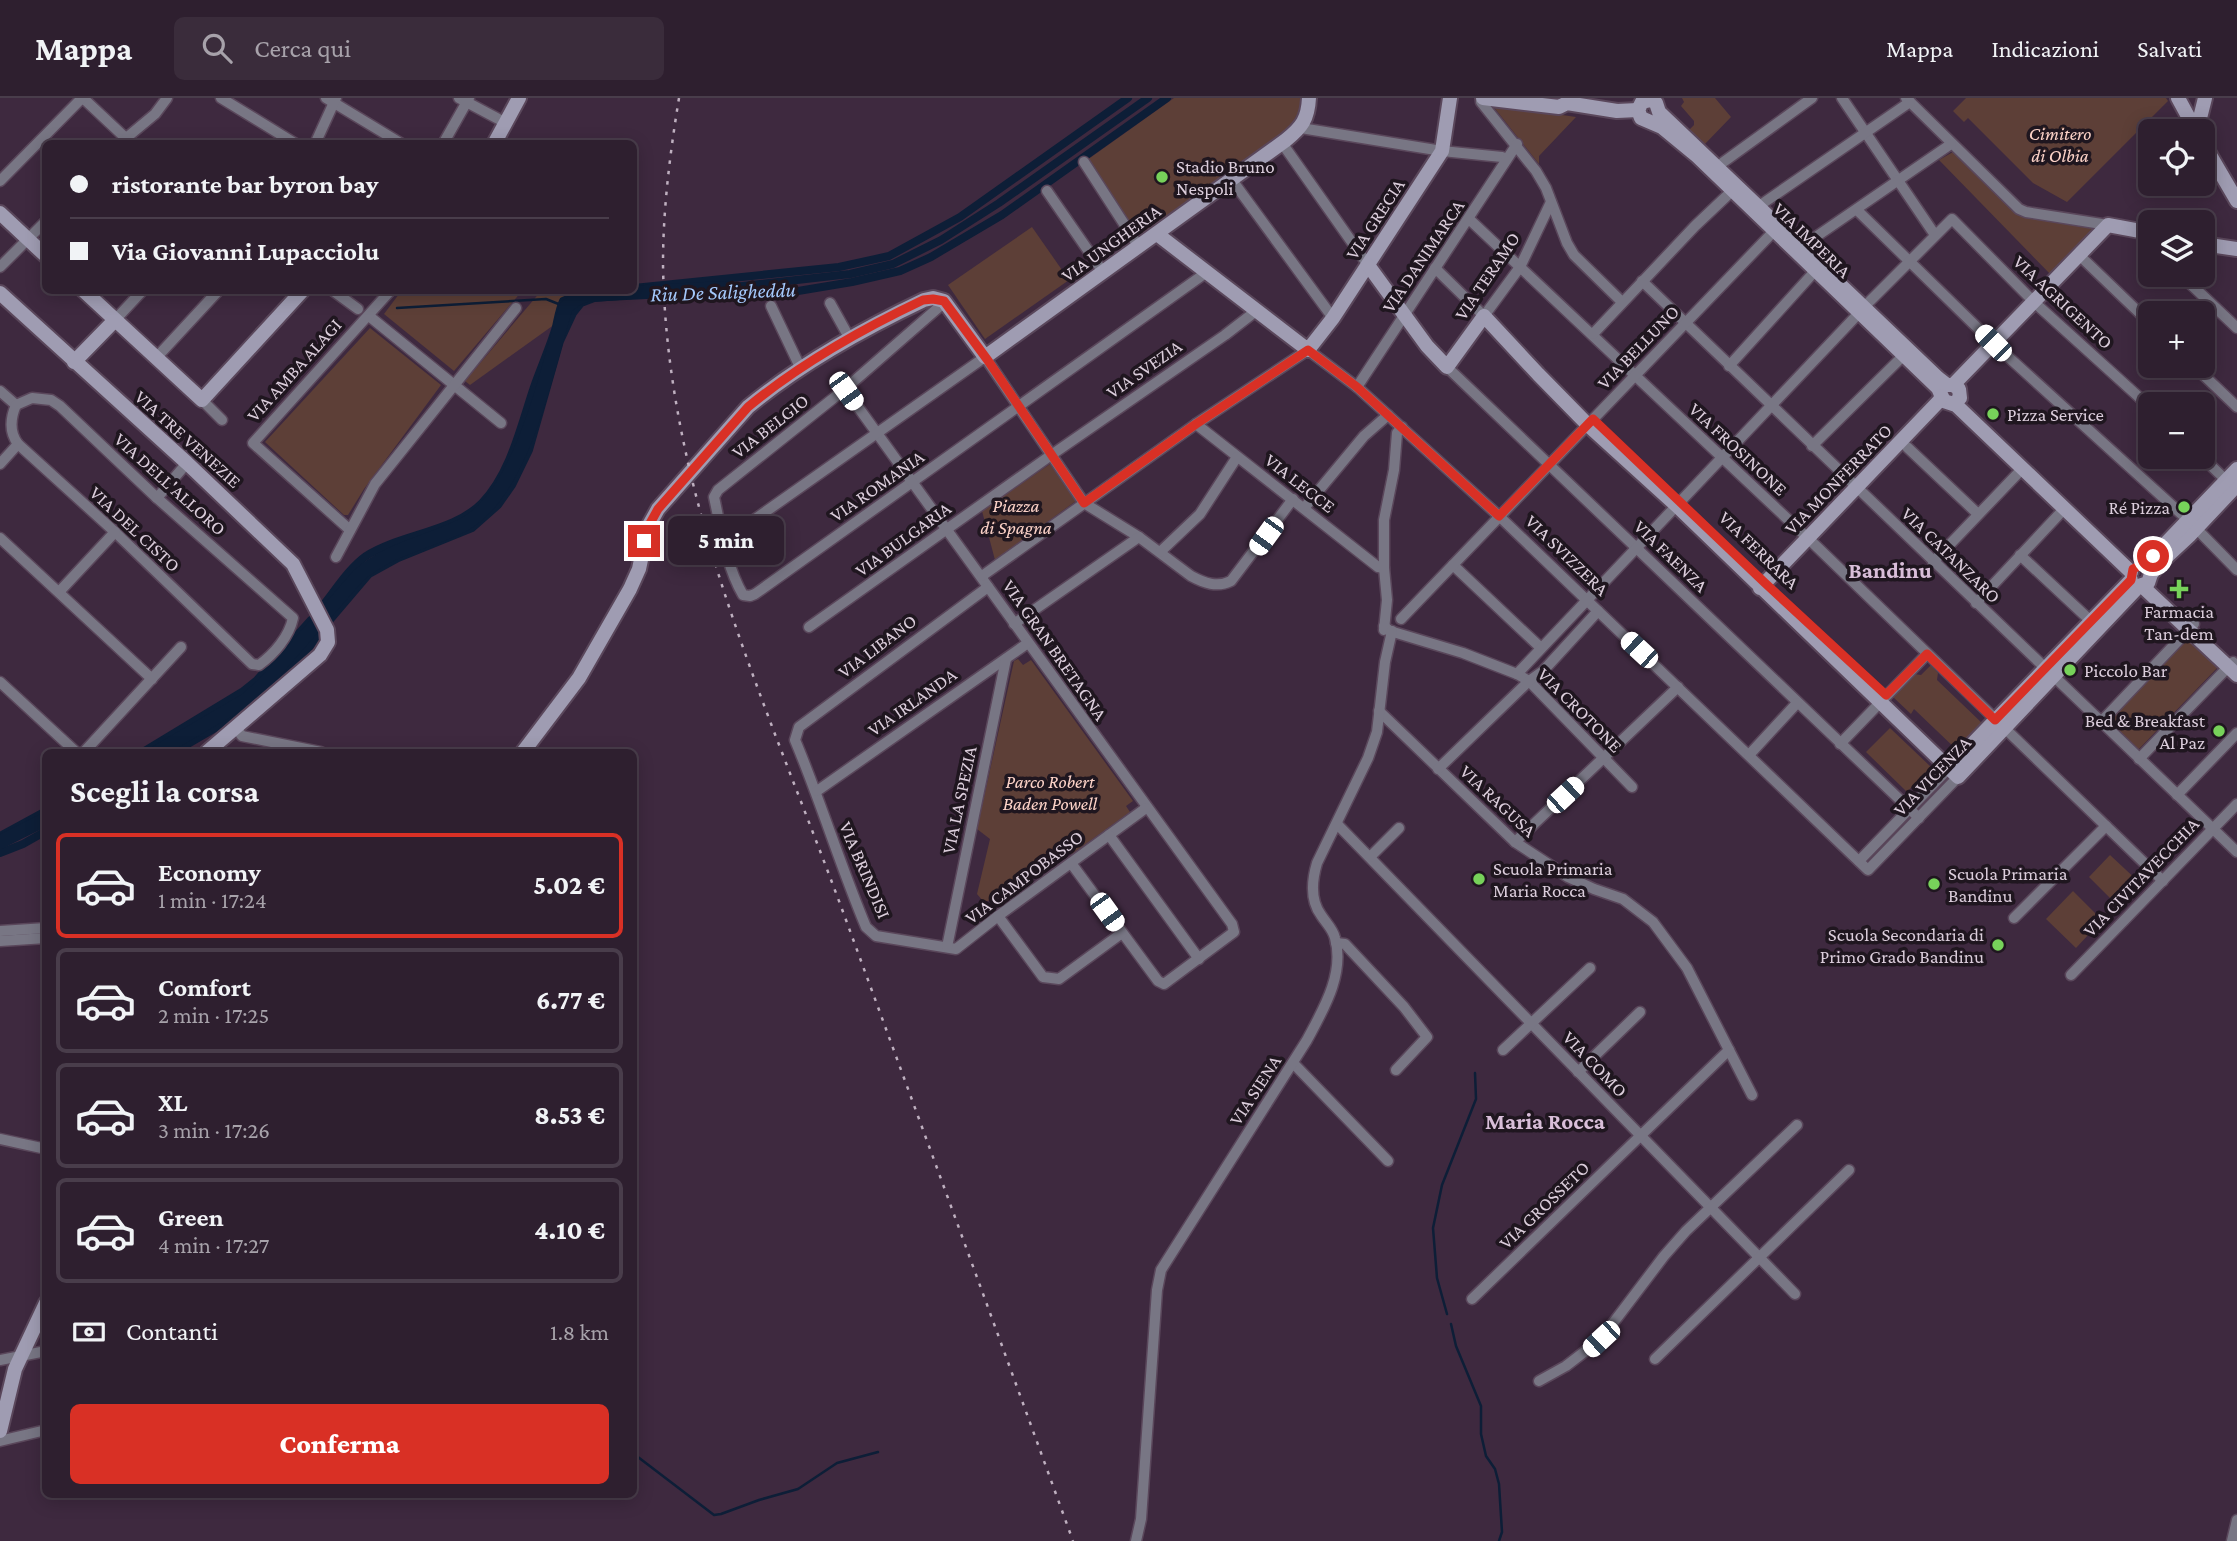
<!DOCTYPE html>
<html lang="it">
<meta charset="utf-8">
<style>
body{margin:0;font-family:"Crimson Pro",serif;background:#3a2c3b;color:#f1f3f6;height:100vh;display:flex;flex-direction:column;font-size:26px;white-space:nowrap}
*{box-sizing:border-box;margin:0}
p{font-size:23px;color:#a7a2aa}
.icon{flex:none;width:38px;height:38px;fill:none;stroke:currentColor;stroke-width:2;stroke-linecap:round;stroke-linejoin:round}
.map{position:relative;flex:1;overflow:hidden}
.drawer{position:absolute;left:42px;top:651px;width:595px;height:749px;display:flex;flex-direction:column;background:#2e1f2f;border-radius:10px;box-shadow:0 4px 18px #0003,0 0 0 2px #493d4b}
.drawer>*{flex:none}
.hud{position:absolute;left:42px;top:42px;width:595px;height:154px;border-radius:10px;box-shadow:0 4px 18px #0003,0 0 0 2px #493d4b;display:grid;align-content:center;height:154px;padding:0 28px;background:#2e1f2f}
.fabs{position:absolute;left:2138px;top:21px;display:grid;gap:14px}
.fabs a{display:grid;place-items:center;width:77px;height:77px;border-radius:10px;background:#2e1f2f;box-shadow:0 4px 18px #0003,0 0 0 2px #493d4b;font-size:35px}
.end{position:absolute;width:32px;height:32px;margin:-16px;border:9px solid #d93025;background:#fff;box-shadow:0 0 0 4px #fff}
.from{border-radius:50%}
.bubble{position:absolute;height:49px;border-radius:10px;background:#2e1f2f;box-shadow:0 4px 18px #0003,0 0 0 2px #493d4b;font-size:23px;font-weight:800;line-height:49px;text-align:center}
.car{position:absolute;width:21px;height:42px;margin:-21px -10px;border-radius:9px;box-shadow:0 0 5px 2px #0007;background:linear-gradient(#fff 24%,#345 0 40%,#fff 0 76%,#345 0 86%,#fff 0)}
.hud b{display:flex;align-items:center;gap:24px;height:66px;font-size:26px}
.hud b+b{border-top:2px solid #493d4b}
.hud i{width:18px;height:18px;background:#f1f3f6}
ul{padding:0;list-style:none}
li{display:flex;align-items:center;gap:21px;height:105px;margin:0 14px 10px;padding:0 14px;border:4px solid #493d4b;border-radius:10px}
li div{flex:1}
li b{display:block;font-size:26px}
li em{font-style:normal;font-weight:800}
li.on{border-color:#d93025}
li>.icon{width:63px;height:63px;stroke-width:1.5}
h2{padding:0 28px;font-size:32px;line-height:84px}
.pay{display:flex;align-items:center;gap:18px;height:77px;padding:0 28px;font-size:26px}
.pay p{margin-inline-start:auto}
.primary-button{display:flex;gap:14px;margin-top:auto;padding:14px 28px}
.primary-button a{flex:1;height:80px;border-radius:10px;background:#d93025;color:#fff;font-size:28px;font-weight:800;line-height:80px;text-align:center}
header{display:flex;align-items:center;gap:42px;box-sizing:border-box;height:98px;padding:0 35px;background:#2e1f2f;border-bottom:2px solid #493d4b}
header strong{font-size:33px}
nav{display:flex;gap:38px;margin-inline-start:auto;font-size:24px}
.search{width:490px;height:63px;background:#3a2c3b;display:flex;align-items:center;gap:18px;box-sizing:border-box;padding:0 24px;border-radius:10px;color:#a7a2aa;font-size:26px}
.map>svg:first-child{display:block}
.green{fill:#5d3f37}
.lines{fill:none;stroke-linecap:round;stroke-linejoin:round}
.stream{stroke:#0d1e37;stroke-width:2.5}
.canal{stroke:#0d1e37;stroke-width:8}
.river{stroke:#0d1e37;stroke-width:14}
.street-casing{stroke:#5a475b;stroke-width:13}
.secondary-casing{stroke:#5a475b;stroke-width:18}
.street{stroke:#787684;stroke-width:10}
.secondary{stroke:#9f9cb2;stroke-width:14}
.rail{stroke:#bfb0c0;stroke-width:2.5;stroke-dasharray:3.5 7;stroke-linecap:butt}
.route{stroke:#d93025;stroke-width:9}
.poi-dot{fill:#77d25a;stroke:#1f161f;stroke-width:2.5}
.labels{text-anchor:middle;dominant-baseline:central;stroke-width:7;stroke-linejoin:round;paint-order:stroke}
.park-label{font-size:19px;font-style:italic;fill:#fdd3c8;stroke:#1f161f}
.poi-label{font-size:19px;fill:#dbcddb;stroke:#1f161f;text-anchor:start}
.street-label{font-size:19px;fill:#dbcddb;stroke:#1f161f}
.water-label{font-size:21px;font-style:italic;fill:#a4c9fc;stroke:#1f161f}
.quarter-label{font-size:23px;font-weight:bold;fill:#d9bed9;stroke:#1f161f}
</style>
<header>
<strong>Mappa</strong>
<div class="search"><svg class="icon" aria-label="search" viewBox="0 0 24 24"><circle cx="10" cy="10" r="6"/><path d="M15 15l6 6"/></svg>Cerca qui</div>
<nav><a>Mappa</a><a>Indicazioni</a><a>Salvati</a></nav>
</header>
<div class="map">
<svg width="2237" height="1443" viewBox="0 0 2237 1443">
<rect width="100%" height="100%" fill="#3e293f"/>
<g class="green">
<path d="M1174 0H1303L1301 10 1289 31 1140 141 1087 62Z"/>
<path d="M1682 0H1715L1731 19 1704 47 1692 36 1687 34 1694 27V23L1681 8 1684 4Z"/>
<path d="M1966 0H2166L2168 3 2067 104 2033 85 1968 20 1964 24 1953 13Z"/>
<path d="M1492 7 1576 19 1539 58V66Z"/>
<path d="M1953 54 2021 118 2095 129 2097 133 2052 178 1939 62Z"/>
<path d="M1032 129 1069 182 985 241 948 187Z"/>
<path d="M402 192H522V193L454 273 384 216Z"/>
<path d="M541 193H584L590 201 470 287 465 283Z"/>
<path d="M370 230 441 287 364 391 348 417H344L265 344Z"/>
<path d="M1050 366 1076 403 995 462 982 413Z"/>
<path d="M2190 539 2220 567 2138 652 2108 624Z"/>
<path d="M1018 561 1023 567 1031 562 1133 703 1126 708 1130 714 1072 756 1049 757 988 803H983L977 796 990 741 977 731 1014 563Z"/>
<path d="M1931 567 1938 575 1937 582 1983 626 1958 653 1914 611 1911 616 1892 598 1914 576 1921 577Z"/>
<path d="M1890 630 1931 669 1907 694 1866 654Z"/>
<path d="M2110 757 2140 785 2118 808 2089 779Z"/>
<path d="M2073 793 2102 822 2076 850 2046 821Z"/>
</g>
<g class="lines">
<g class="stream">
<path d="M397 210 546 201 566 209"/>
<path d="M1447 1216 1437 1180 1433 1130 1442 1087 1476 1001 1475 975"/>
<path d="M1451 1226 1456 1248 1481 1308V1336L1486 1358 1495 1371 1499 1386 1502 1434 1499 1443"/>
<path d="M634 1356 714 1417 721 1416 759 1402 798 1391 837 1365 878 1354"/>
</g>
<g class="canal">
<path d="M634 190 839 169 889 158 960 119 1128 0"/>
<path d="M725 190 850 176 893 166 941 142 999 105 1148 0"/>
<path d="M603 192 585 194 563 203C559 212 558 220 556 229 550 249 541 269 534 289 521 327 511 375 482 405 454 434 400 436 366 458 348 471 335 493 321 510L329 523 369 476 398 460 472 430 498 407 512 387 529 352 560 243 573 215 581 205 594 200 671 194 690 198 711 199 798 193 852 184 900 173 931 159 1002 117 1167 0"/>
<path d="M143 654 242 594 257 582 311 522 320 537 270 592"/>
<path d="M174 654 229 622 260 600"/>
<path d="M0 738 46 713"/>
<path d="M0 755 23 746 46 733"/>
</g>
<g class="river">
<path d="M157 654 246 602 263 587 358 478C391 449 426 446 463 427 523 396 547 270 566 209L575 202 586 197 725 190"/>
<path d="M0 744 46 721"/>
</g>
<g class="street-casing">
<g id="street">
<path d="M83 0 132 46"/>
<path d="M221 0 296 46"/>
<path d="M326 0 402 46"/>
<path d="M459 0 506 25"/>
<path d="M1482 0 1481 4 1536 73 1546 90 1567 145 1574 157 1622 204"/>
<path d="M1842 0 1935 137"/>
<path d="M1906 0 2019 111 2026 114 2108 127"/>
<path d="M1301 30 1442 53 1502 59 1506 61"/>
<path d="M1282 45 1368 167"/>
<path d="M119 46 155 16 167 0"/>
<path d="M315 46 336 0"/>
<path d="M443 46 469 0"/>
<path d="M1084 64 1139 149"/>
<path d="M1718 68 1812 0"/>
<path d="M1232 82 1333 220"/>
<path d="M0 83 82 0"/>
<path d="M1047 93 1103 174"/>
<path d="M1759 108 1910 4"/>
<path d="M1857 112 1993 245 2188 422 2237 472"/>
<path d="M1469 121 1813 445 2163 783"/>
<path d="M1801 149 1951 46"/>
<path d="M2079 157 2151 226"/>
<path d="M0 169 46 123"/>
<path d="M1435 170 1484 218 1520 169 1551 104"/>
<path d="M2181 177 2237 230"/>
<path d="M1642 183 2237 754"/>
<path d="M332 192 358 211"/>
<path d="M944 203 939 209 845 291 718 392 714 399C721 431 726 468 743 497L750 498 755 496 1207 174"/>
<path d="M830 205 850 241"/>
<path d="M771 208 801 271"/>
<path d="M1863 210 1952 121 2034 204 2151 310"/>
<path d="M369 218 501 325"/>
<path d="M115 222 143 192"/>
<path d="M1593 236 1695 128 1733 92"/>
<path d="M156 260 219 192"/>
<path d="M1729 268 1816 172"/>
<path d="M2194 268 2237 309"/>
<path d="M1447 269 1919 720"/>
<path d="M1357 289 1517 46"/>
<path d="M845 291 1232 826 1234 834 1164 886 1158 883 1071 765"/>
<path d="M0 293 16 307"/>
<path d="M32 300 51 302 60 308 157 400 293 520C289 539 274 556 259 567L252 566 115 434 18 346C9 334 10 321 16 307Z"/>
<path d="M202 302 222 322"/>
<path d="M1196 326 1378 469 1384 470"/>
<path d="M1812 348 1903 258"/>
<path d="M1907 349 1978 416"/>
<path d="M2202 359 2229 385"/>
<path d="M0 366 18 346"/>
<path d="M157 400 187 365"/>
<path d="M1305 409 1364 338 1388 317"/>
<path d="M350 432 253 345 391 192"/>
<path d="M0 440 152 581"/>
<path d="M724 443 985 259 1084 405 1139 439 1191 478C1204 485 1217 490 1231 483L1293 401"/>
<path d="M1160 454 1200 416 1237 359"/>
<path d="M2020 457 2094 526"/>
<path d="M336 459 375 386 516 210"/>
<path d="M1933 464 2022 371"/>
<path d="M1453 467 1541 550"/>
<path d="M982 478 1196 326 1308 252 1357 289 1499 418 1868 772 1958 679"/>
<path d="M988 489 799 629 795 642C821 704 840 767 866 829L876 838 956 851 998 818 1146 710"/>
<path d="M59 494 115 434"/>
<path d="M1976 505 2064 411"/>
<path d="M1401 521 1775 132"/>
<path d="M1014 526 1139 439"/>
<path d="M1384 528 1390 533 1463 555 1517 576 1529 583 1632 689"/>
<path d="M809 529 1047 360 1225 237 1256 213"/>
<path d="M1384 532 1387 502 1384 470V422L1394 372 1397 335 1402 329"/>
<path d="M1517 576 1859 215"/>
<path d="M0 584 76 654"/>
<path d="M1379 613 1515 744 1568 779 1594 791 1623 801 1653 824 1687 870 1752 997"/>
<path d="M2101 624 2194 526"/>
<path d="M236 630 242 638 321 654"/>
<path d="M1840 646 1927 556"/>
<path d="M84 654 181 549"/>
<path d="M1749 657 1797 605"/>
<path d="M2139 661 2233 564"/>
<path d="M1438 671 1529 583 1543 573 1598 513"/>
<path d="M817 693 1028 545"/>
<path d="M2177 697 2237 635"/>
<path d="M1337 726 1795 1196"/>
<path d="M1109 737 1199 861"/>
<path d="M1515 744 1678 589"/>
<path d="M1370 759 1399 730"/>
<path d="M1859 763 1949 670"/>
<path d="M998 818 1043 879 1059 881 1122 835"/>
<path d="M2014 820 2106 728"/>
<path d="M0 833 46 830"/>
<path d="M0 843 46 840"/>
<path d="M1336 845 1345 846 1404 909 1427 939 1396 972"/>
<path d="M947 849 1006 561"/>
<path d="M2071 877 2237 706"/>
<path d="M1503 952 1590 870"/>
<path d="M1293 965 1388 1063"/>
<path d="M1578 974 1640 914"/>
<path d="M0 1041 46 1051"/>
<path d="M1472 1201 1729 952"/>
<path d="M1655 1261 1849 1072"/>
<path d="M0 1262 46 1253"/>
<path d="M1539 1283 1566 1268 1601 1241 1664 1158 1686 1133 1797 1027"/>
<path d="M0 1343 46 1332"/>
<path d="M1136 1443 1141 1421 1157 1192 1161 1172 1307 942C1323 912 1345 876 1335 840 1333 831 1326 825 1321 817 1310 802 1312 782 1317 765L1368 660 1377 634 1385 564 1392 533"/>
<path d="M2232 1443 2237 1422"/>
</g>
</g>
<g class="secondary-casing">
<g id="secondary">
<path d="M1483 0 1559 9 1567 5 1617 13 1638 12"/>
<path d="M2178 0 2196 33"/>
<path d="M2201 33 2200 20 2205 0"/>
<path d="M2203 45 2237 103"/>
<path d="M494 46 519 0"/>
<path d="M0 115 46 158"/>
<path d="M1157 136 1308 252 1333 220 1442 53 1450 0"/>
<path d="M2203 146 2237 151"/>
<path d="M1368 167 1427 248 1447 269 1484 218 1538 276 1588 327 1676 407 1958 679 2139 488 2148 485 2151 476 2160 465 2189 438 2237 387"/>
<path d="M83 192 202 302 303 192"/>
<path d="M0 195 187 365 293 466 327 532 328 544 320 557 207 654"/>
<path d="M74 264 115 222"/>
<path d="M1953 287 2108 127 2151 135"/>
<path d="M1953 306 1960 300 1959 291 1953 287H1947L1938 280 1659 14 1656 5 1651 2 1642 4 1638 12 1641 20 1662 29 1696 57 1938 290 1944 303 1956 307 2131 474"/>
<path d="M2146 466 2237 371"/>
<path d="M2142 488 2237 577"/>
<path d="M1760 490 1940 302 1941 298"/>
<path d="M523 654 579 580 630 491 639 471 648 429 658 411 748 309C800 266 863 231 924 202L933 200 944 203 985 259 1286 42C1302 29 1308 21 1309 0"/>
<path d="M1949 670 2131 482"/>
<path d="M0 1333 15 1271 46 1205"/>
</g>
</g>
<use href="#street" class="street"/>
<use href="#secondary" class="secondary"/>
<path class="rail" d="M679 0C670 55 663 111 663 166 666 397 768 609 846 822 922 1029 998 1236 1073 1443"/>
</g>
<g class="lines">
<path class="route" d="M644 443 648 429 658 411 748 309C800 266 862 231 923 202L933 201 944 203 989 264 1084 405 1196 326 1308 252 1357 289 1499 418 1593 321 1765 485 1886 597 1927 556 1995 622 2131 482 2133 471 2139 468H2145L2153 458"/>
</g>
<g class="poi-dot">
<circle cx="1162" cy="79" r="7"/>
<circle cx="1993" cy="316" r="7"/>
<circle cx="2184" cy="409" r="7"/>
<path d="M2175.5 480.5h7v7h7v7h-7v7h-7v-7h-7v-7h7z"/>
<circle cx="2070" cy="572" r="7"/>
<circle cx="2219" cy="633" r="7"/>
<circle cx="1479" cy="781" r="7"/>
<circle cx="1934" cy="786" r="7"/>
<circle cx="1998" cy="847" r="7"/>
</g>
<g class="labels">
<g class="park-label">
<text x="2060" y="35">Cimitero<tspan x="2060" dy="22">di Olbia</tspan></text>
<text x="1016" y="407">Piazza<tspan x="1016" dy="22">di Spagna</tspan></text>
<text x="1050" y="683">Parco Robert<tspan x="1050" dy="22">Baden Powell</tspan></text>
</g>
<g class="poi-label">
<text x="1176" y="68">Stadio Bruno<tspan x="1176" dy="22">Nespoli</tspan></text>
<text x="2007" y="316">Pizza Service</text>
<text x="2170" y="409" text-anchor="end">Ré Pizza</text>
<text x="2179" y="513" text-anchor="middle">Farmacia<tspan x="2179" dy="22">Tan-dem</tspan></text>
<text x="2084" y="572">Piccolo Bar</text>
<text x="2205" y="622" text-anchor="end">Bed &amp; Breakfast<tspan x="2205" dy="22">Al Paz</tspan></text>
<text x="1493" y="770">Scuola Primaria<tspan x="1493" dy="22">Maria Rocca</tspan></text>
<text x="1948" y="775">Scuola Primaria<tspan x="1948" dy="22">Bandinu</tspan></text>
<text x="1984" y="836" text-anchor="end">Scuola Secondaria di<tspan x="1984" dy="22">Primo Grado Bandinu</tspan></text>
</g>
<g class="street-label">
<text transform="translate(1375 121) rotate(-57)">VIA GRECIA</text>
<text transform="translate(1812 142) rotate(44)">VIA IMPERIA</text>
<text transform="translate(1111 145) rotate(-36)">VIA UNGHERIA</text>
<text transform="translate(1423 158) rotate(-56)">VIA DANIMARCA</text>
<text transform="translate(1487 178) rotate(-56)">VIA TERAMO</text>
<text transform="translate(2063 204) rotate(43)">VIA AGRIGENTO</text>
<text transform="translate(1638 249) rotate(-46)">VIA BELLUNO</text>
<text transform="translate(1144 271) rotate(-35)">VIA SVEZIA</text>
<text transform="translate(294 272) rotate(-48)">VIA AMBA ALAGI</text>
<text transform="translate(770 328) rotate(-38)">VIA BELGIO</text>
<text transform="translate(188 341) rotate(42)">VIA TRE VENEZIE</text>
<text transform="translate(1738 351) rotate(43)">VIA FROSINONE</text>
<text transform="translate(1838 381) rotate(-46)">VIA MONFERRATO</text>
<text transform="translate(1300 385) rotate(38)">VIA LECCE</text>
<text transform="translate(170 386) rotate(42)">VIA DELL'ALLORO</text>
<text transform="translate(877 388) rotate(-35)">VIA ROMANIA</text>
<text transform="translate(135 431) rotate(43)">VIA DEL CISTO</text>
<text transform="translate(903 441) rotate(-36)">VIA BULGARIA</text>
<text transform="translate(1759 452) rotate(44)">VIA FERRARA</text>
<text transform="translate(1567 457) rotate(44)">VIA SVIZZERA</text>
<text transform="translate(1951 457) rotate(44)">VIA CATANZARO</text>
<text transform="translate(1671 458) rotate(44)">VIA FAENZA</text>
<text transform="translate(877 548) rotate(-37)">VIA LIBANO</text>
<text transform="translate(1055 552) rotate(55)">VIA GRAN BRETAGNA</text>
<text transform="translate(912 604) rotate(-35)">VIA IRLANDA</text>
<text transform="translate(1580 612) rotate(45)">VIA CROTONE</text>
<text transform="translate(1932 678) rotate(-46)">VIA VICENZA</text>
<text transform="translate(959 702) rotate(-78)">VIA LA SPEZIA</text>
<text transform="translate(1498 703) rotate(43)">VIA RAGUSA</text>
<text transform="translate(865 772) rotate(67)">VIA BRINDISI</text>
<text transform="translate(1024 779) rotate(-37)">VIA CAMPOBASSO</text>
<text transform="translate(2141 779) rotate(-46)">VIA CIVITAVECCHIA</text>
<text transform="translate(1595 966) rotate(46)">VIA COMO</text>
<text transform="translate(1255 992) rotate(-57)">VIA SIENA</text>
<text transform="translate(1544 1107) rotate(-44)">VIA GROSSETO</text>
</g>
<g class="water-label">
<text transform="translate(723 194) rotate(-2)">Riu De Saligheddu</text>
</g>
<g class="quarter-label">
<text x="1890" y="472">Bandinu</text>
<text x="1545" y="1023">Maria Rocca</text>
</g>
</g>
</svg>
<div class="fabs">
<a><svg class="icon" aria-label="locate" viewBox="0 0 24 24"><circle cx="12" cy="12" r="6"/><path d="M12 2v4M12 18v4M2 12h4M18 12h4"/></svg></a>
<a><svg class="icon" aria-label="layers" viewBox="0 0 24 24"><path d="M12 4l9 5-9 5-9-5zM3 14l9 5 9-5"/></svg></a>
<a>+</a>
<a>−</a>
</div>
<i class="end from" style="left:2153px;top:458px"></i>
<i class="end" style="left:644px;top:443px"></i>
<div class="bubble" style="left:668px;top:418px;width:116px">5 min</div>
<i class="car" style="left:1993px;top:245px;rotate:315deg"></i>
<i class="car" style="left:846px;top:293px;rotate:144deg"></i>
<i class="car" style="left:1266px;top:438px;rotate:216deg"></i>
<i class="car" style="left:1639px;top:552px;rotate:313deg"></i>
<i class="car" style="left:1565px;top:697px;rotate:47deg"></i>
<i class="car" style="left:1107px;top:814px;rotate:144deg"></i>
<i class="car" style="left:1601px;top:1241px;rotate:227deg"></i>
<div class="hud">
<b><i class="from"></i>ristorante bar byron bay</b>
<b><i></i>Via Giovanni Lupacciolu</b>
</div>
<section class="drawer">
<h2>Scegli la corsa</h2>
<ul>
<li class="on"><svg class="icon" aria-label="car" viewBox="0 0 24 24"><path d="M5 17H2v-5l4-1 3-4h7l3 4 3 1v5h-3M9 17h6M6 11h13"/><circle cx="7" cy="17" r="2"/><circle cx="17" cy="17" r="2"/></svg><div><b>Economy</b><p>1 min · 17:24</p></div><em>5.02 €</em></li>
<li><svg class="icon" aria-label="car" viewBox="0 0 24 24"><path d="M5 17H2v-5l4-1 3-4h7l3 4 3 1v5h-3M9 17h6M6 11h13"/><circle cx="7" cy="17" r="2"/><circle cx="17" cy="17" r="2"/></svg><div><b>Comfort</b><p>2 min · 17:25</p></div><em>6.77 €</em></li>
<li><svg class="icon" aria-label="car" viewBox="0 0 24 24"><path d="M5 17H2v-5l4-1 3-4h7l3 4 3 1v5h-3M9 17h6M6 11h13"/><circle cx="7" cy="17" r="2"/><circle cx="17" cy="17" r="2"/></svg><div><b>XL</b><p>3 min · 17:26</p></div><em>8.53 €</em></li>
<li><svg class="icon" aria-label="car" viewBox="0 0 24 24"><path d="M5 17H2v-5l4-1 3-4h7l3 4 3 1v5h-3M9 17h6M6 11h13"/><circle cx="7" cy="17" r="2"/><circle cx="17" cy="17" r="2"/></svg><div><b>Green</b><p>4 min · 17:27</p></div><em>4.10 €</em></li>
</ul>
<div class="pay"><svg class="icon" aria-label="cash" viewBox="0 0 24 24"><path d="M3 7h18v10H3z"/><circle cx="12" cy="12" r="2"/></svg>Contanti<p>1.8 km</p></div>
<div class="primary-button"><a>Conferma</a></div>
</section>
</div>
